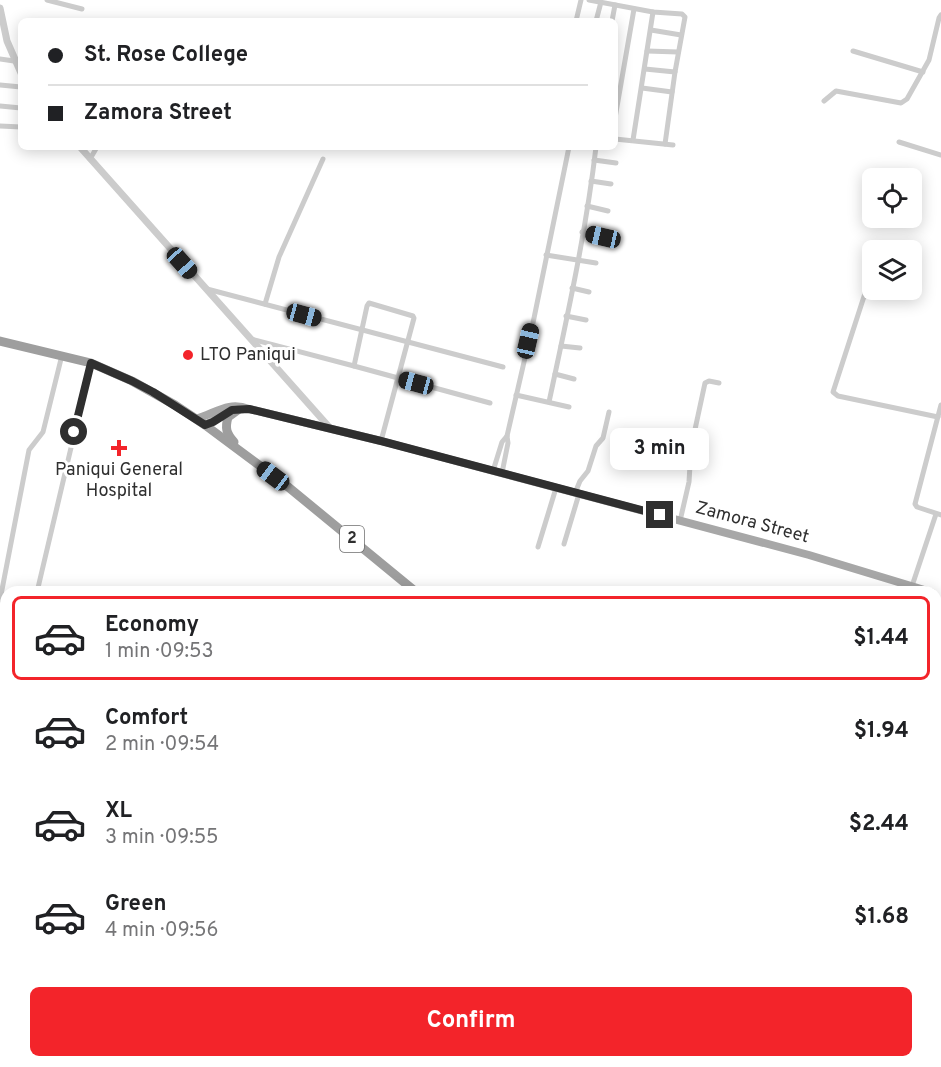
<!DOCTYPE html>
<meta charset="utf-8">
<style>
body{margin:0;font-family:Overpass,sans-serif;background:#f2f2f2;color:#202124;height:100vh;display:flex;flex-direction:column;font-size:22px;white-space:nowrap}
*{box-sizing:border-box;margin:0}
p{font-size:20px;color:#757577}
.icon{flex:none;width:33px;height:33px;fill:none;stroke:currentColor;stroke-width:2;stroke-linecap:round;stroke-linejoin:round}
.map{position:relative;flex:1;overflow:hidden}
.drawer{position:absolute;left:0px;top:586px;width:942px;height:482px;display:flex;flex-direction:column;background:#fff;border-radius:18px 18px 0 0;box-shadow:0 3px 15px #0003}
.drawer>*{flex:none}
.guide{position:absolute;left:18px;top:18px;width:600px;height:132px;border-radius:9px;box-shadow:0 3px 15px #0003;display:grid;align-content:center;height:132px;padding:0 30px;background:#fff}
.controls{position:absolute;left:862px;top:168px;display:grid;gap:12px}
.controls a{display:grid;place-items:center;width:60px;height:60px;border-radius:9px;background:#fff;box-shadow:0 3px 15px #0003;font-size:30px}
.end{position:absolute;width:27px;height:27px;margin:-14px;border:8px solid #2f2f2f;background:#fff;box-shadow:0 0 0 3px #fff}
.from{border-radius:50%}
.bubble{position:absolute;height:42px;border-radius:9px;background:#fff;box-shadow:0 3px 15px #0003;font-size:20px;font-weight:700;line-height:42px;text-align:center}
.car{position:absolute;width:18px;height:36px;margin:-18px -9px;border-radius:8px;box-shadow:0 0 4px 2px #0007;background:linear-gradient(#222 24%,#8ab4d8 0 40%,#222 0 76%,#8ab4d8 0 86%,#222 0)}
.guide b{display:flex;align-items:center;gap:21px;height:57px;font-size:22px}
.guide b+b{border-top:2px solid #e0e0e0}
.guide i{width:15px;height:15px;background:#202124}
ul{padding:10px 0 0;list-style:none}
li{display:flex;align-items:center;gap:18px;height:84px;margin:0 12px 9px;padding:0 18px;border:3px solid transparent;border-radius:9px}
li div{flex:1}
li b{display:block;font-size:22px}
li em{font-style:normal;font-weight:700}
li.current{border-color:#f3242a}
li>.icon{width:54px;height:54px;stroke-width:1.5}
.action{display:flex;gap:12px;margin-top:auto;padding:12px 30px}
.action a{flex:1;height:69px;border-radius:9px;background:#f3242a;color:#fff;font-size:24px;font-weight:700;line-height:69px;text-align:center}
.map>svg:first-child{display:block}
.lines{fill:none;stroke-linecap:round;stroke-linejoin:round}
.minor{stroke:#ccc;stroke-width:5}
.tertiary{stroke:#ccc;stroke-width:7}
.primary{stroke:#a7a7a7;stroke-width:8}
.trunk{stroke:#9e9e9e;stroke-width:9}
.route{stroke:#2f2f2f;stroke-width:8}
.poi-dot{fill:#f3242a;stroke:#fff;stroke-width:2}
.labels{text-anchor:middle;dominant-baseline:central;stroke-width:6;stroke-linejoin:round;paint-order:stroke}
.shield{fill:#fff;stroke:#6d6d6d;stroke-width:1.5}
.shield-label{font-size:16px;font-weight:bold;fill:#2f2f2f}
.poi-label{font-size:18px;fill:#2f2f2f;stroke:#fff;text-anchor:start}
.street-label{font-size:18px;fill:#2f2f2f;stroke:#fff}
</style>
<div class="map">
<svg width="941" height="1067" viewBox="0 0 941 1067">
<rect width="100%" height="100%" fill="#fff"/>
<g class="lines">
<g class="minor">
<path d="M47 0 82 9"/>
<path d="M589 0 653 12 682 14 685 17 675 72 665 144"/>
<path d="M576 21 581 0"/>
<path d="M596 21 601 2"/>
<path d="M612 21 615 5"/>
<path d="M651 30 681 35"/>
<path d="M647 51 678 52"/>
<path d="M853 51 923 72"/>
<path d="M0 59 14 61"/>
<path d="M645 69 675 72"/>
<path d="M0 85 21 87"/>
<path d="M642 88 672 92"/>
<path d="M824 101 836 91 901 103 907 99 929 60 939 18 941 15"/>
<path d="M0 106 21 108"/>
<path d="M615 118 634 9"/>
<path d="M0 126 21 127"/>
<path d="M615 139 673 145"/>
<path d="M633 140 653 12"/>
<path d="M899 142 941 155"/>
<path d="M90 159 97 147"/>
<path d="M594 160 616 163"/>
<path d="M591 181 611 184"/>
<path d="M587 206 608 211"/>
<path d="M582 232 603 237"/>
<path d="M546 255 596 263"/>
<path d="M869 281 833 392 838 396 938 417"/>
<path d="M572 288 589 292"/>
<path d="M207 289 503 367"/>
<path d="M265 304 279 257 323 159"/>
<path d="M566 316 586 320"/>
<path d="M251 339 354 366 490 403"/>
<path d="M561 346 580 348"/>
<path d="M354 366 367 306 369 303 413 316 414 318 381 441"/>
<path d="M555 374 574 379"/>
<path d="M516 395 569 407"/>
<path d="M549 402C567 318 586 232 596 147"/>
<path d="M941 405 915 504 917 507 941 515"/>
<path d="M493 471 502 442 507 436"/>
<path d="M502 473 508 443 507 436 533 323 569 147"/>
<path d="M575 493 580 481 588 471 596 446 603 438 609 412"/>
<path d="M680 521 689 482 691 448 705 383 709 381 719 383"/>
<path d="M564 544 579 494"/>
<path d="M538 547 556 488"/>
<path d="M37 592 91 363"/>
<path d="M910 592 936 514"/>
<path d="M0 600 29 450 43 432 62 355"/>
<path d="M940 706 941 702"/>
<path d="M0 879 6 882"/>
<path d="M0 898 6 901"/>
<path d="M0 1022 6 999"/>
<path d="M396 1062 407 1067"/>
<path d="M454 1062 464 1067"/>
<path d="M682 1062 694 1067"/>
<path d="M36 1067 37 1062"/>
<path d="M542 1067 543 1062"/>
<path d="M573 1067 575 1062"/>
<path d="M602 1067 604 1062"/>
<path d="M630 1067 632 1062"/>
<path d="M662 1067 664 1062"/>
</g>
<g class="tertiary">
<path d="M0 8 7 41 21 73"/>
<path d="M80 147 330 428"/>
</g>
<g class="primary">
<path d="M196 419C216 413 228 401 249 409L381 441 809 555 931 592"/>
<path d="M205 425 234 410"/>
</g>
<g class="trunk">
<path d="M0 341 91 363 132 381 175 405 205 425 287 486 416 592"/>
<path d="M234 442C226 433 225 428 228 417L239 409"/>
<path d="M856 1062 861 1067"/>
</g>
</g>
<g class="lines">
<path class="route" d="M74 432 91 363 132 381 153 392 205 425 213 422 232 410 249 409 381 441 660 515"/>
</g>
<g class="poi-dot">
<circle cx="188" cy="355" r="6"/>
<path d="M116 439h6v6h6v6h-6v6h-6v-6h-6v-6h6z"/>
</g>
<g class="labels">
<rect class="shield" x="340" y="526" width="24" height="26" rx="4.5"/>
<g class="shield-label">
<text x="352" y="539">2</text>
</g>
<g class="poi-label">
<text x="200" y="355">LTO Paniqui</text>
<text x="119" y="470" text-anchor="middle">Paniqui General<tspan x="119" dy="21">Hospital</tspan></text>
</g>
<g class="street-label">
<text transform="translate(752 523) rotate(15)">Zamora Street</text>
</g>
</g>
</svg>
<div class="controls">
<a><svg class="icon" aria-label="locate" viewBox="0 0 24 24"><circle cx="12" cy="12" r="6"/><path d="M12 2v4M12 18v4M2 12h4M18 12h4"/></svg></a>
<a><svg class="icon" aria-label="layers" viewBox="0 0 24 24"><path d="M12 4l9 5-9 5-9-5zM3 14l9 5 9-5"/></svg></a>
</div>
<i class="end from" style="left:74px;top:432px"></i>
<i class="end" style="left:660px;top:515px"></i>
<div class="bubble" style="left:610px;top:428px;width:99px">3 min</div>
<i class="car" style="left:603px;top:237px;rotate:283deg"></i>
<i class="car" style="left:182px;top:263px;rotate:138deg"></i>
<i class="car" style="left:304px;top:315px;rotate:105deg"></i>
<i class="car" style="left:528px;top:341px;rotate:13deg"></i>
<i class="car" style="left:416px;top:383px;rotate:285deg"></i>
<i class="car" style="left:273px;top:476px;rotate:307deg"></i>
<div class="guide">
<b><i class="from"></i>St. Rose College</b>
<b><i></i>Zamora Street</b>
</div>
<section class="drawer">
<ul>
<li class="current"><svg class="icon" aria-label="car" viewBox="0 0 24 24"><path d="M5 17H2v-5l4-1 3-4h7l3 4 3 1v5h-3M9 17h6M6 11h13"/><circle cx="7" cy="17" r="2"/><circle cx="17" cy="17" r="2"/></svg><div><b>Economy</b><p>1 min · 09:53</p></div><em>$1.44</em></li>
<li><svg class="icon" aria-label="car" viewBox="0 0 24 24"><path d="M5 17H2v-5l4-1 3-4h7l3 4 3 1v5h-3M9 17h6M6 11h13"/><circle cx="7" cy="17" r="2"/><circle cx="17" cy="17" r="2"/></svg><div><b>Comfort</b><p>2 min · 09:54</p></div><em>$1.94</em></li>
<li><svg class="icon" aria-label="car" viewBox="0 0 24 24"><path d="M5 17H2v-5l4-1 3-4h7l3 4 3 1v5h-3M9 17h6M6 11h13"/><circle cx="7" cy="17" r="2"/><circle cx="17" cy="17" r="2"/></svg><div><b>XL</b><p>3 min · 09:55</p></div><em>$2.44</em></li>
<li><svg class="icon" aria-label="car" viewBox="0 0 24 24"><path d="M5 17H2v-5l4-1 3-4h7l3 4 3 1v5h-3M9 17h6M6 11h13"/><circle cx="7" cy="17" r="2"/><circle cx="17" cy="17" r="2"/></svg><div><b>Green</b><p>4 min · 09:56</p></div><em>$1.68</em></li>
</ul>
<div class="action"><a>Confirm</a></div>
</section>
</div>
